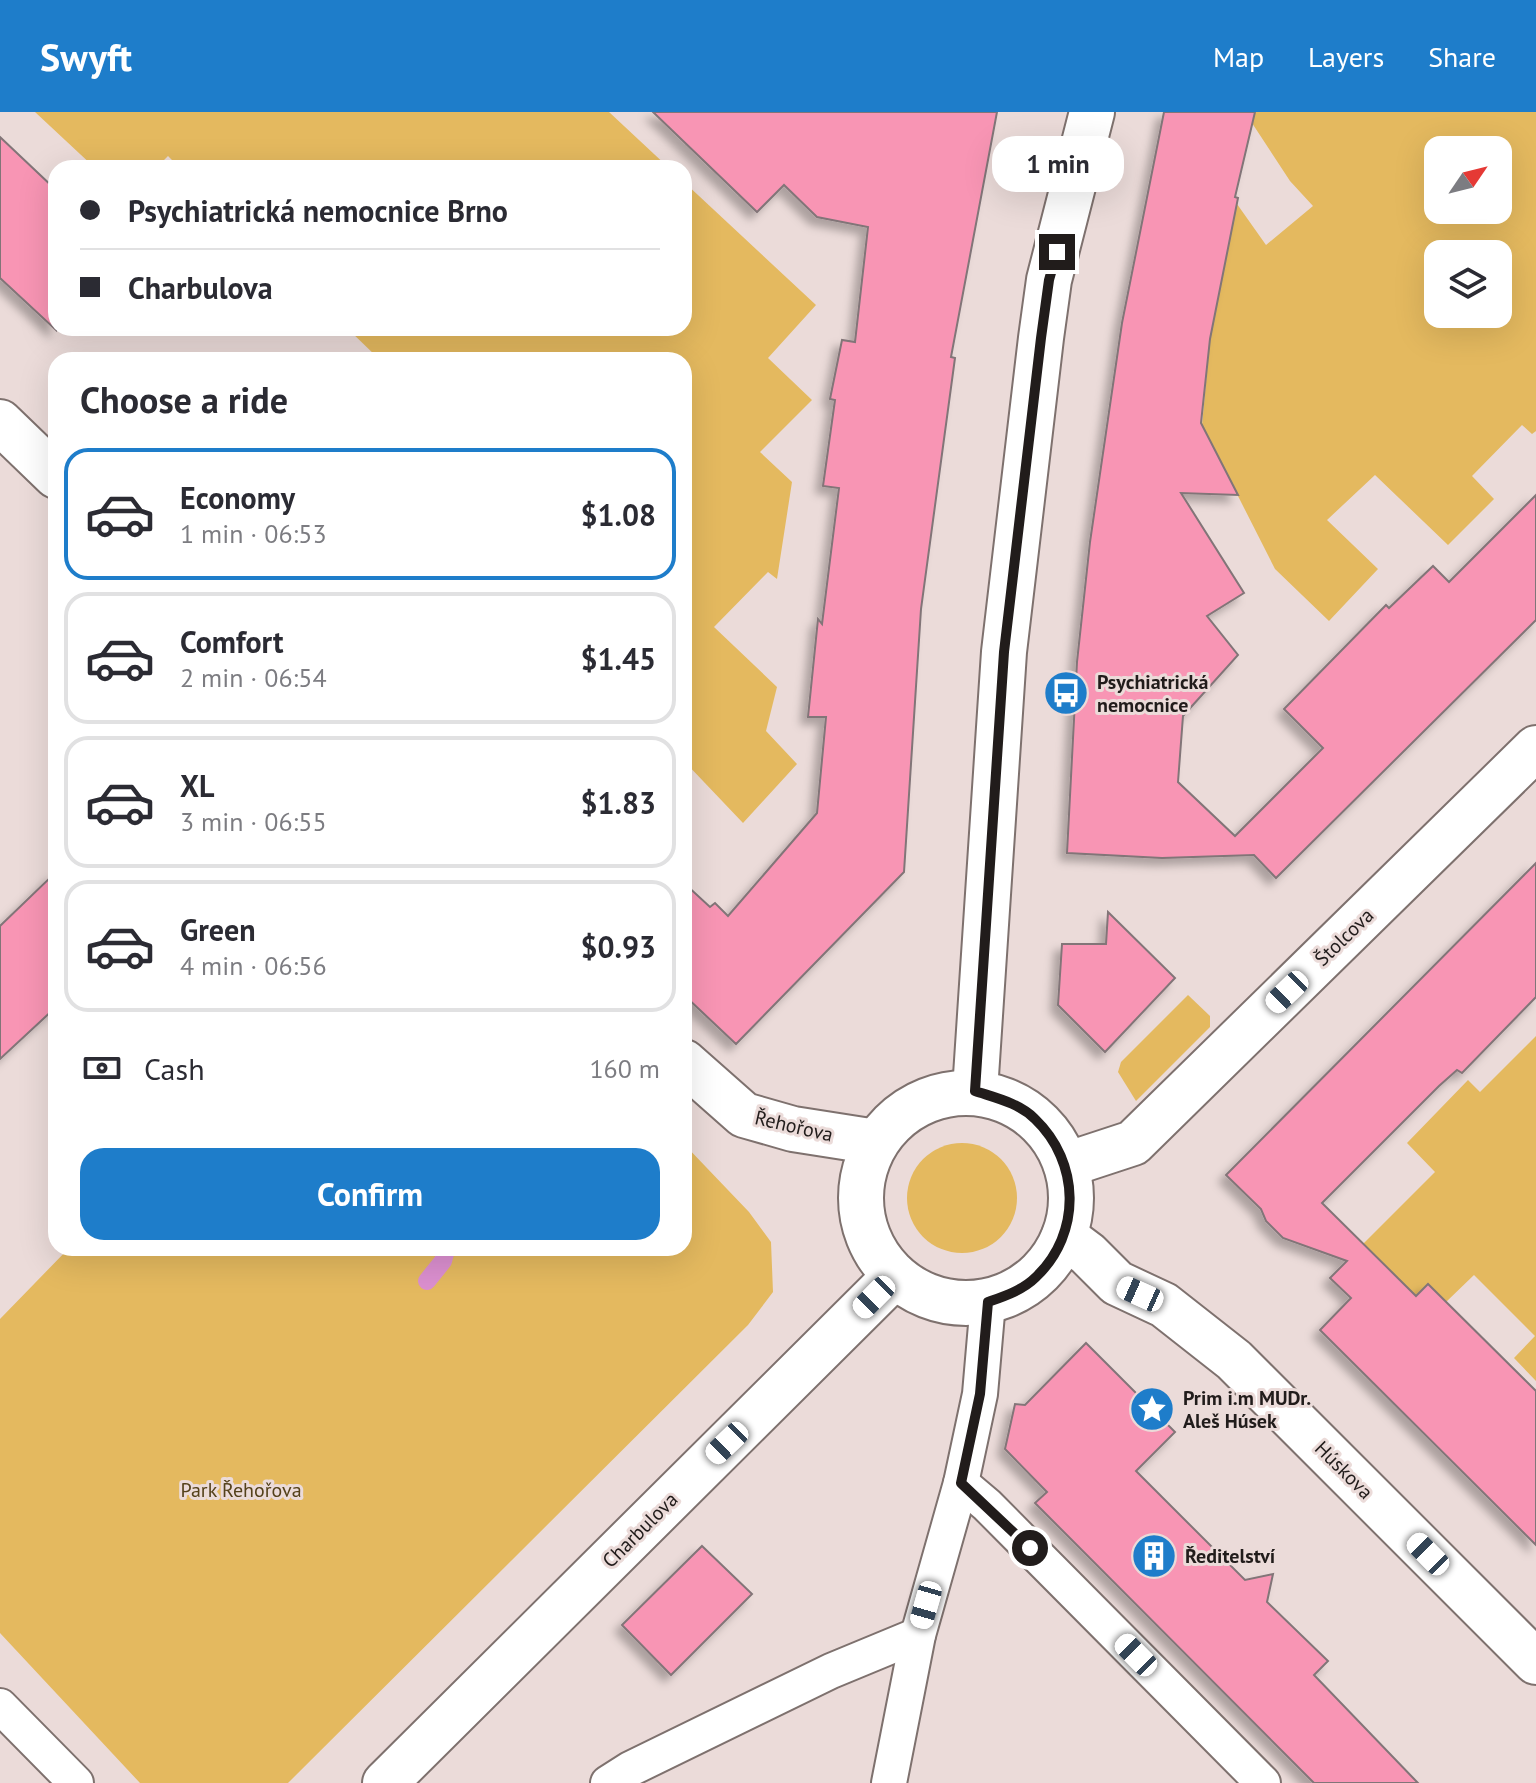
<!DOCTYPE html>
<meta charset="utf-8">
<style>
body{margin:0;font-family:"PT Sans",sans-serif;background:#f7f7f7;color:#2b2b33;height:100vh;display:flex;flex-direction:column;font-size:30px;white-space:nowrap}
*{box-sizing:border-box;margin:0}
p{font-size:26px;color:#7c7c81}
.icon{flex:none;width:44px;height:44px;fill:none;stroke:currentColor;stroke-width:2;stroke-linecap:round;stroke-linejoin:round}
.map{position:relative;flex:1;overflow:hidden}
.sheet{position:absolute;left:48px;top:240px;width:644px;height:904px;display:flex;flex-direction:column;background:#fff;border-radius:24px;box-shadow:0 8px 32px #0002}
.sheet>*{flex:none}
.top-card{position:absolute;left:48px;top:48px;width:644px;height:176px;border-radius:24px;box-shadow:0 8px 32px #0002;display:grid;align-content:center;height:176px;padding:0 32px;background:#fff}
.needle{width:52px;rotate:55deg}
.fabs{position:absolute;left:1424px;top:24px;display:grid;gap:16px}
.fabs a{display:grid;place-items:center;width:88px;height:88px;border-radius:16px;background:#fff;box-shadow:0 8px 32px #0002;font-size:40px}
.end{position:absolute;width:36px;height:36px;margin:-18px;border:10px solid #211c1b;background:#fff;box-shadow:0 0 0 4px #fff}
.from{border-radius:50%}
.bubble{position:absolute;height:56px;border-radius:24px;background:#fff;box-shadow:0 8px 32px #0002;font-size:26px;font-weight:600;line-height:56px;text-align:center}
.car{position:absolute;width:24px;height:48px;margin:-24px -12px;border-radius:10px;box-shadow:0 0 6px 2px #0007;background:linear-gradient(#fff 24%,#345 0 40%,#fff 0 76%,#345 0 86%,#fff 0)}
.top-card b{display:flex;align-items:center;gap:28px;height:76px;font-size:30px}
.top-card b+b{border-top:2px solid #e1e1e2}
.top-card i{width:20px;height:20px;background:#2b2b33}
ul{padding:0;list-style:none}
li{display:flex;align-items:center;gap:24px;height:132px;margin:0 16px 12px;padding:0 16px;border:4px solid #e1e1e2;border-radius:24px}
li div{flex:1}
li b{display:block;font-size:30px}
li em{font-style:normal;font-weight:600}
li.on{border-color:#1e7dca}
li>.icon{width:72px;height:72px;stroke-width:1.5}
h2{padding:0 32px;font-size:36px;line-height:96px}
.pay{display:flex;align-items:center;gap:20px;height:88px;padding:0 32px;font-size:30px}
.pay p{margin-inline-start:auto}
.action{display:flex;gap:16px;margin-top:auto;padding:16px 32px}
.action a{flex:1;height:92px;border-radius:24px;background:#1e7dca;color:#fff;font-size:32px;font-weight:600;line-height:92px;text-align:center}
header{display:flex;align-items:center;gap:48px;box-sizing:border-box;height:112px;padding:0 40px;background:#1e7dca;color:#fff}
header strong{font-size:38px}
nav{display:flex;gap:44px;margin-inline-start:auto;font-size:28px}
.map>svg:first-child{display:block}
.green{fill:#e4b95f;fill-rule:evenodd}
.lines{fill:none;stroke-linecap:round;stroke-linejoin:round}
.stream{stroke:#db8fcf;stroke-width:18}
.building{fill:#f895b4;stroke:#827578;stroke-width:2;filter:url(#shadow)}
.lane-casing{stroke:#7e716e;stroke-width:38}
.street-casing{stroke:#7e716e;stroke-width:48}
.secondary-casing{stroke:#7e716e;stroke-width:48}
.lane{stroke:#fff;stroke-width:34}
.street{stroke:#fff;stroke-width:44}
.secondary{stroke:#fff;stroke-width:44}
.route{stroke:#211c1b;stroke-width:10}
.labels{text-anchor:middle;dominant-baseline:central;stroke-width:6;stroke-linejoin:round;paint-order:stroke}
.poi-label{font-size:20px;font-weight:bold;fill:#211c1b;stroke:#ebdbd9;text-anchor:start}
.street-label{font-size:20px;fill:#211c1b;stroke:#ebdbd9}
.park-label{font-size:20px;fill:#54411a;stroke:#ebdbd9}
</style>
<header>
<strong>Swyft</strong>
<nav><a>Map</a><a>Layers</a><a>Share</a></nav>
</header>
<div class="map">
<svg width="1536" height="1671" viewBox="0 0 1536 1671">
<defs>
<filter id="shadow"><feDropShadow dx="-7" dy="7" stdDeviation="4" flood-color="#0004"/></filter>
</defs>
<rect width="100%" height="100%" fill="#ebdbd9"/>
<g class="green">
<path d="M35 0H609L669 56H180L168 44 156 56H95Z"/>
<path d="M1255 0H1536V319L1532 322 1522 313 1472 364 1494 387 1448 433 1375 363 1327 408 1378 457 1329 509 1275 457 1202 313 1210 227 1237 92 1266 133 1313 94 1290 69 1252 11ZM1438 38H1498V98H1438ZM1438 142H1498V202H1438Z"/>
<path d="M684 70 816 193 768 246 812 288 760 340 792 370 777 467 768 460 714 515 777 575 766 619 797 652 743 711 684 649V248H380L347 216H684Z"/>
<path d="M1188 883 1210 904V915L1136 989 1118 960 1121 950Z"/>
<path d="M1536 924V1269L1514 1246 1535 1224 1474 1163 1446 1190 1428 1172 1415 1184 1363 1132 1435 1060 1407 1031 1468 968 1480 980Z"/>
<circle cx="962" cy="1086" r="55"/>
<path d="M684 1032 749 1100 771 1130 773 1180 748 1213 288 1671H140L0 1521V1207L69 1136H684Z"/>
</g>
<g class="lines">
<path class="stream" d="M427 1169 443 1149 446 1138 444 1136"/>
</g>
<g class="building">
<path d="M653 0H997L951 245 955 246 921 497 904 760 736 932 684 883V771L710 795 715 791 728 804 817 701 826 605H808L818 507 822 512 839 376 823 374 835 288 830 287 842 228 855 230 868 115 817 105 784 73 757 100Z"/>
<path d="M1164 0H1255L1235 85 1238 86 1210 227 1201 311 1238 383 1181 381 1244 481 1207 504 1238 543 1183 604 1178 670 1235 724 1323 636 1284 597 1386 493 1389 496 1433 454 1449 470 1536 383V508L1276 766 1254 743 1162 746 1067 741 1077 550 1090 430 1122 211Z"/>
<path d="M0 25 56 78V218L0 166Z"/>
<path d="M1536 751V885L1462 961 1457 958 1439 974 1322 1091 1416 1184 1428 1172 1536 1279V1433L1320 1218 1351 1186 1330 1166 1347 1149 1283 1126 1266 1109 1261 1097 1226 1063Z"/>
<path d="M56 760V895L0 947V814Z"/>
<path d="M1108 800 1175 866 1105 940 1058 893 1062 832H1106Z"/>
<path d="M1086 1231 1175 1320 1136 1359 1245 1468 1273 1462 1267 1490 1328 1549 1314 1563 1418 1671H1314L1035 1391 1047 1380 1005 1337 1015 1292 1025 1293Z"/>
<path d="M702 1434 752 1482 671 1563 622 1513Z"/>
</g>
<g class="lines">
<g class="lane-casing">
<g id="lane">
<path d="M961 1371 987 1393 1263 1671"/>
<path d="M0 1594 76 1671"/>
<path d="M608 1671 630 1657 831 1559 918 1523"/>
<path d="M889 1671 918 1523 961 1371 980 1282 988 1190"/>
</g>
</g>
<g class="street-casing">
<g id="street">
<path d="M0 310 56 364"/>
<path d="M684 950 744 1003 793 1017 876 1030"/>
<path d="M1066 1053 1133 1031 1536 636"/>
<path d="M1064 1124 1088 1142 1117 1171 1164 1193 1234 1248 1536 1550"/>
</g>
</g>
<g class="secondary-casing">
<g id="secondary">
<path d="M975 979 1004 540 1041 226 1049 168 1092 0"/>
<circle cx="966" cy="1086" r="105"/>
<path d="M385 1671 895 1164"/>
</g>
</g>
<use href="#lane" class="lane"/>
<use href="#street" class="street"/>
<use href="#secondary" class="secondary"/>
</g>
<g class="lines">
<path class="route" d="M1030 1436 961 1371 980 1282 988 1190C1005 1184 1023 1178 1036 1165 1082 1121 1080 1050 1035 1007 1019 991 996 986 975 979L1004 540 1041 226 1049 168 1057 140"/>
</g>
<defs>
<g id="bus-disc" transform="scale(2.3)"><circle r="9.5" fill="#1e7dca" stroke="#ebdbd9"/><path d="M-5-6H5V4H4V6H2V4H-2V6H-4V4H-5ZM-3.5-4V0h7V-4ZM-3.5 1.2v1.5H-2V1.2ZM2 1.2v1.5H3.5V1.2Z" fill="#fff"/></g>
<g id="sight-disc" transform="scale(2.3)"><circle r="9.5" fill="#1e7dca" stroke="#ebdbd9"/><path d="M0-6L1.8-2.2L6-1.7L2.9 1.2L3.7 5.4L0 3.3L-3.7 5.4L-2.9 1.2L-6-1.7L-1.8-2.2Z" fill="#fff"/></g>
<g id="building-disc" transform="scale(2.3)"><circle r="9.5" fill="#1e7dca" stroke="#ebdbd9"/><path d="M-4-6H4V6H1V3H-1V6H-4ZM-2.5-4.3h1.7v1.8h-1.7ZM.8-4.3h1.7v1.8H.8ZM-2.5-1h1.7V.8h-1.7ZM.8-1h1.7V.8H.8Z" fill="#fff"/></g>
</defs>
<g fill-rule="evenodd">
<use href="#bus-disc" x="1066" y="581"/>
<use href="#sight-disc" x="1152" y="1297"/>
<use href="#building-disc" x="1154" y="1444"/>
</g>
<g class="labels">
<g class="poi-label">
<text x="1097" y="570">Psychiatrická<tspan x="1097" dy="23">nemocnice</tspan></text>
<text x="1183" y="1286">Prim i.m MUDr.<tspan x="1183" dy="23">Aleš Húsek</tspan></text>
<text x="1185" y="1444">Ředitelství</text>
</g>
<g class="street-label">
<text transform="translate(1344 825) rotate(-44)">Štolcova</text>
<text transform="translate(794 1014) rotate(13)">Řehořova</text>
<text transform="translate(1344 1358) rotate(45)">Húskova</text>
<text transform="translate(640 1418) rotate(-45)">Charbulova</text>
</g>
<g class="park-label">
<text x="241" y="1378">Park Řehořova</text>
</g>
</g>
</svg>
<div class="fabs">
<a><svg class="needle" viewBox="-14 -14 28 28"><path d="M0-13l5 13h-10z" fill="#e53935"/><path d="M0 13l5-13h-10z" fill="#7c7c81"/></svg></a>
<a><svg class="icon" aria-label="layers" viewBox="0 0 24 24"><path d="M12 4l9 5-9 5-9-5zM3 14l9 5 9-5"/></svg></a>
</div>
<i class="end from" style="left:1030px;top:1436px"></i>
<i class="end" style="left:1057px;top:140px"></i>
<div class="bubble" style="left:992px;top:24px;width:132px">1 min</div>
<i class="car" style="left:1287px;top:880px;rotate:226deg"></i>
<i class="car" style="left:1140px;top:1182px;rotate:294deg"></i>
<i class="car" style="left:874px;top:1185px;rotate:225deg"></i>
<i class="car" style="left:727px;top:1331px;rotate:226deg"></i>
<i class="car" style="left:1428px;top:1442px;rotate:315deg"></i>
<i class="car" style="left:926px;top:1493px;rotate:196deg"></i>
<i class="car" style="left:1136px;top:1543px;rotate:315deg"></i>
<div class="top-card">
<b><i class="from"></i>Psychiatrická nemocnice Brno</b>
<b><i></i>Charbulova</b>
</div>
<section class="sheet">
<h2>Choose a ride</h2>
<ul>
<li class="on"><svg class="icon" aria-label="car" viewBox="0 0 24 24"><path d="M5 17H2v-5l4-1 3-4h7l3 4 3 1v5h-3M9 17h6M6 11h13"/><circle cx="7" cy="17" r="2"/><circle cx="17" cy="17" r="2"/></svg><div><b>Economy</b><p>1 min · 06:53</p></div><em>$1.08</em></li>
<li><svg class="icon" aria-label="car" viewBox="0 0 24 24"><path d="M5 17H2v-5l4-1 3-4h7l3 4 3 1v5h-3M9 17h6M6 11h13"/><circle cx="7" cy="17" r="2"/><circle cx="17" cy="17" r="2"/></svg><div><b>Comfort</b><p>2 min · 06:54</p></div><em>$1.45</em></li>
<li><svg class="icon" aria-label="car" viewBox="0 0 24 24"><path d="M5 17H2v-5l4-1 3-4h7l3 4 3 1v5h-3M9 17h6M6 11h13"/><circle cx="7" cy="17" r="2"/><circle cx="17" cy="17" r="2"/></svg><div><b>XL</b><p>3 min · 06:55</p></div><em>$1.83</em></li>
<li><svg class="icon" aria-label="car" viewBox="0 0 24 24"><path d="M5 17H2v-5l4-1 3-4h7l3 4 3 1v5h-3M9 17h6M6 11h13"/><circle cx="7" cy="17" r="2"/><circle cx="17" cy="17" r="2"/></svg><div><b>Green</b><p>4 min · 06:56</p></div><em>$0.93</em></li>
</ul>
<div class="pay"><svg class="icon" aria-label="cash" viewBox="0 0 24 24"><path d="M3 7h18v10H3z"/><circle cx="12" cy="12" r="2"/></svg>Cash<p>160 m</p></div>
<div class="action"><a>Confirm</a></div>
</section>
</div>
